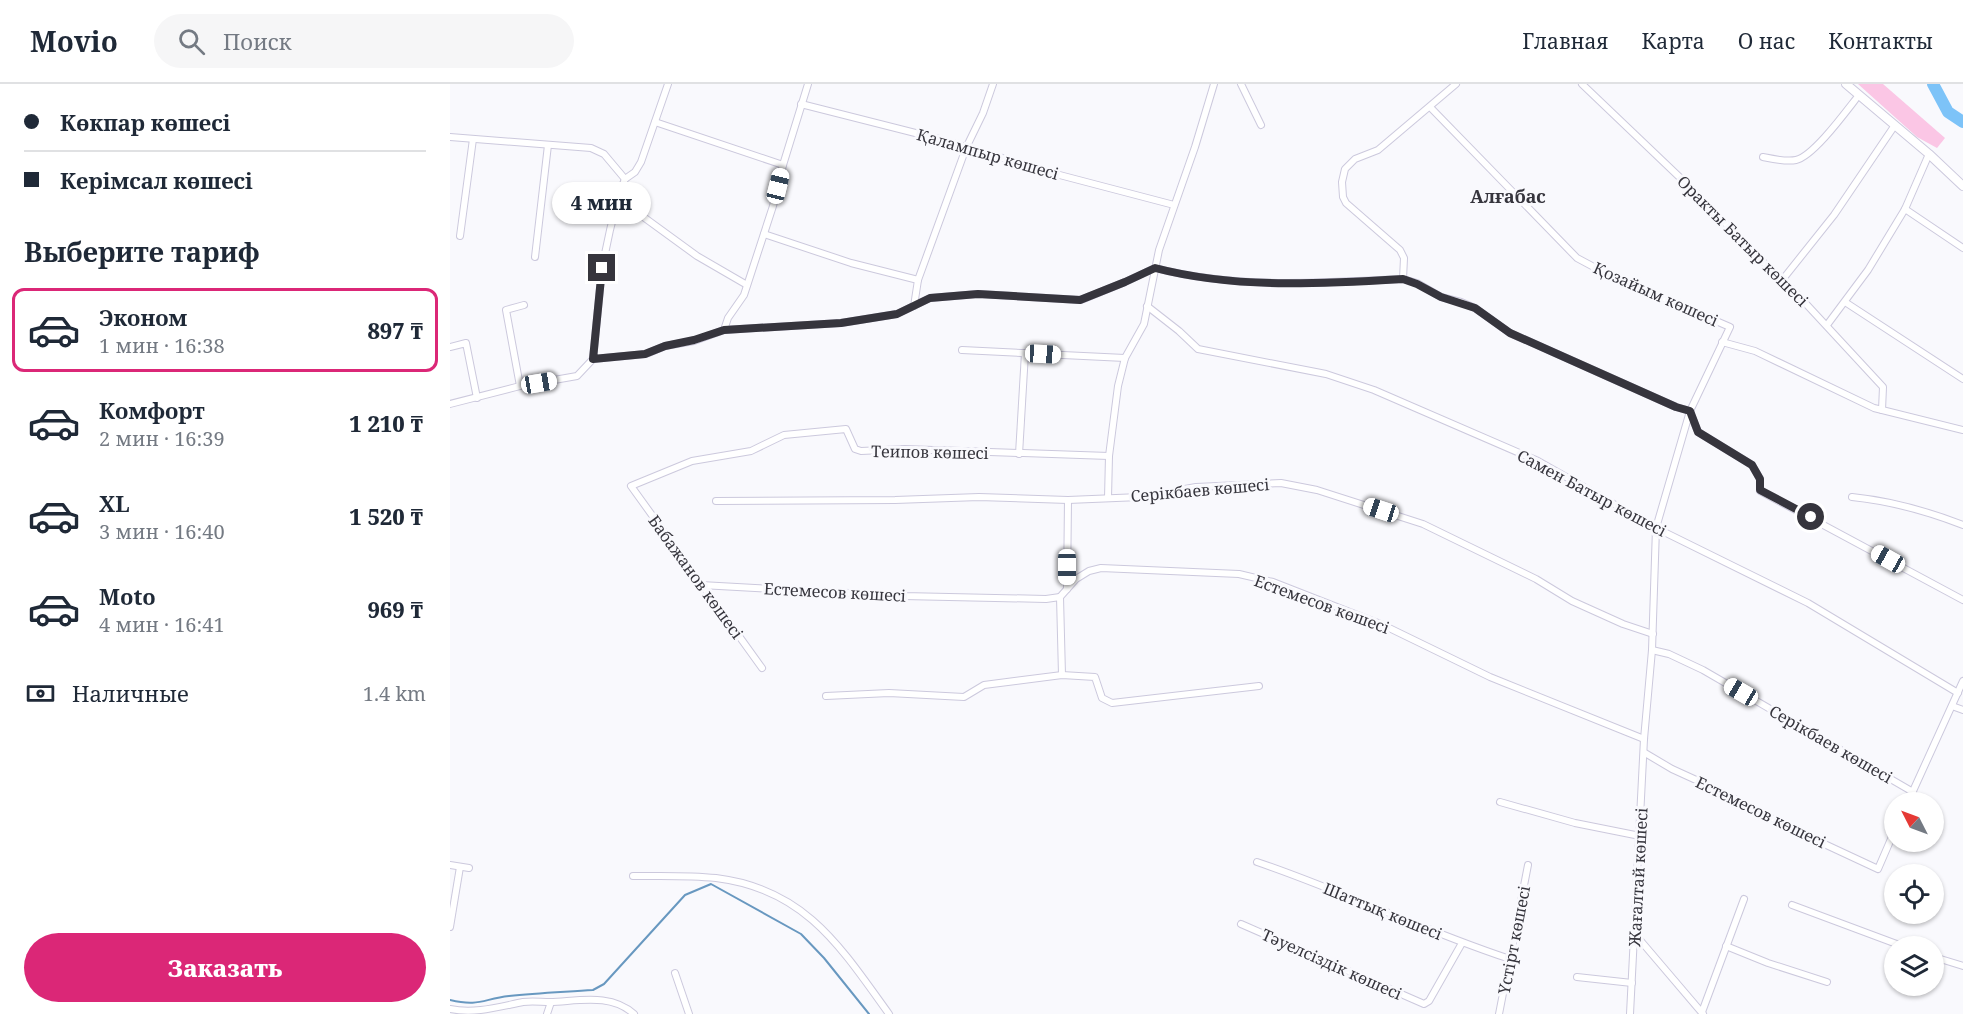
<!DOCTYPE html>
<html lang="ru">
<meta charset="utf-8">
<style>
body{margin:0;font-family:"Noto Serif",serif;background:#f6f6f7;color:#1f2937;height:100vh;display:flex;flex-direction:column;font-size:22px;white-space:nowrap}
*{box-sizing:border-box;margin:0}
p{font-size:20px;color:#747a83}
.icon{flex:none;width:33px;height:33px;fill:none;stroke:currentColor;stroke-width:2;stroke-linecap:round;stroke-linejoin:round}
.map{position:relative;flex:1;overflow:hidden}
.details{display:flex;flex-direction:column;background:#fff;width:450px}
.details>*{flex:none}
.top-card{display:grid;align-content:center;height:132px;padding:0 24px;background:#fff}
.needle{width:39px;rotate:312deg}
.buttons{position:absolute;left:1434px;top:708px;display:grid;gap:12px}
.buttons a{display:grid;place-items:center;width:60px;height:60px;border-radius:50%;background:#fff;box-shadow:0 2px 4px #0004;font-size:30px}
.end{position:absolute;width:27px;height:27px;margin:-14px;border:8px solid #36353d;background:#fff;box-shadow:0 0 0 3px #fff}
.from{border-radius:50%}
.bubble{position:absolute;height:42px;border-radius:21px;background:#fff;box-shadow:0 2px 4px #0004;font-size:20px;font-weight:800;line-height:42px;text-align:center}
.car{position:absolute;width:18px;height:36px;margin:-18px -9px;border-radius:8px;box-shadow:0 0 4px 2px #0007;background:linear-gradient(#fff 24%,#345 0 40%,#fff 0 76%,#345 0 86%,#fff 0)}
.top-card b{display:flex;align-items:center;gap:21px;height:57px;font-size:22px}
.top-card b+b{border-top:2px solid #e0e1e3}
.top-card i{width:15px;height:15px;background:#1f2937}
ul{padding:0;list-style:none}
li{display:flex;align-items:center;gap:18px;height:84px;margin:0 12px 9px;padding:0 12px;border:3px solid transparent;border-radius:12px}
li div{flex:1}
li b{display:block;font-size:22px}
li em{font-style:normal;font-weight:800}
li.active{border-color:#db2777}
li>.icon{width:54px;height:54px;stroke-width:1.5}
h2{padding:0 24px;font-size:27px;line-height:72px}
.pay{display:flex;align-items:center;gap:15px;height:66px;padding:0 24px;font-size:22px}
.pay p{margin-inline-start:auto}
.button{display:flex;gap:12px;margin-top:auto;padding:12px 24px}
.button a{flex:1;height:69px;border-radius:36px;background:#db2777;color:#fff;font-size:24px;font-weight:800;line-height:69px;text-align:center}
header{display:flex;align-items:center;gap:36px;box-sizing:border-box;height:84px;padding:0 30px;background:#fff;border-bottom:2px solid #e0e1e3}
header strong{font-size:28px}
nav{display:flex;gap:33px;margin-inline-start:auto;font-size:21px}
.search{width:420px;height:54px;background:#f6f6f7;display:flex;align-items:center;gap:15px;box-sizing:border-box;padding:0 21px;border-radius:33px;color:#747a83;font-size:22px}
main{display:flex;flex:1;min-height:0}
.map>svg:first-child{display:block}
.green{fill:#fbc6e5}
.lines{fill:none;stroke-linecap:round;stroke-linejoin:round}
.stream{stroke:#6898c0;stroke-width:2}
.river{stroke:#7dc3f8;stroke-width:12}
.street-casing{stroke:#ccc9dd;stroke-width:8}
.secondary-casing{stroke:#ccc9dd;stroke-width:10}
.street{stroke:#fff;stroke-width:6}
.secondary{stroke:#fff;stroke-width:8}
.route{stroke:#36353d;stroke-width:8}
.labels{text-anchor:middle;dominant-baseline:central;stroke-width:6;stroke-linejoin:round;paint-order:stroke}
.street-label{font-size:16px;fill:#36353d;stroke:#f9f9fd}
.neighbourhood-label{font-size:18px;font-weight:bold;fill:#36353d;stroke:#f9f9fd}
</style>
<header>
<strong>Movio</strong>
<div class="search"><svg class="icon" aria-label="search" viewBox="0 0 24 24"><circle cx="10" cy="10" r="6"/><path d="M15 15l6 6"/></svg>Поиск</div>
<nav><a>Главная</a><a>Карта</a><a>О нас</a><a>Контакты</a></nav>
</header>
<main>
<section class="details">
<div class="top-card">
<b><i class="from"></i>Көкпар көшесі</b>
<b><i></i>Керімсал көшесі</b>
</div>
<h2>Выберите тариф</h2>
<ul>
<li class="active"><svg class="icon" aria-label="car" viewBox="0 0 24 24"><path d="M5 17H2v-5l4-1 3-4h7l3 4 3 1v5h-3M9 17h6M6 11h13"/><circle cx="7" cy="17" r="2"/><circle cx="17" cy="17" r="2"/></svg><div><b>Эконом</b><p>1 мин · 16:38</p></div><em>897 ₸</em></li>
<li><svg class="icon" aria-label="car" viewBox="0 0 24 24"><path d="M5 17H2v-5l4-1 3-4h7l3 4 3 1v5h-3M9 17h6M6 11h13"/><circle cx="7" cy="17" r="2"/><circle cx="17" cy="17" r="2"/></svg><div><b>Комфорт</b><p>2 мин · 16:39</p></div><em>1 210 ₸</em></li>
<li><svg class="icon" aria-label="car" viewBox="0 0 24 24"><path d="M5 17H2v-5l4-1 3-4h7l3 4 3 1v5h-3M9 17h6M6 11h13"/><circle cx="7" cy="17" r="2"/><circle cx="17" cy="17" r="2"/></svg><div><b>XL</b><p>3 мин · 16:40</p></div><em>1 520 ₸</em></li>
<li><svg class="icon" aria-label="car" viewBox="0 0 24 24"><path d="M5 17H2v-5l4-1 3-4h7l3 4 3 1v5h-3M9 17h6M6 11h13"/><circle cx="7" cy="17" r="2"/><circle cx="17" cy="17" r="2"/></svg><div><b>Moto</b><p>4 мин · 16:41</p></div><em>969 ₸</em></li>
</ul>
<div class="pay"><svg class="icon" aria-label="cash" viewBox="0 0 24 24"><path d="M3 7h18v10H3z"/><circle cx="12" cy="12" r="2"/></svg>Наличные<p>1.4 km</p></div>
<div class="button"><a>Заказать</a></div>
</section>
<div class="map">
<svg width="1513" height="930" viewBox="0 0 1513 930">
<rect width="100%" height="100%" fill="#f9f9fd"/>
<path class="green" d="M1408 0H1433L1495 54 1487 64 1467 53Z"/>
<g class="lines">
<path class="stream" d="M0 916C29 923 33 915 59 912 87 909 115 908 143 906L154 900 235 811 261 800 351 850 374 874 419 930"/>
<path class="river" d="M1483 0 1498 28 1513 38"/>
<g class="street-casing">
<g id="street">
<path d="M791 0 811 41"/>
<path d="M1132 0 1243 106 1311 176 1333 195 1433 303 1432 326"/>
<path d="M351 20 489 55 602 89 724 121"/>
<path d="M980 23 1127 174 1155 189 1280 243 1240 327 1206 444 1202 566 1194 655 1180 930"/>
<path d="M205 38 333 81"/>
<path d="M0 53 141 64 154 70 175 95"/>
<path d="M1313 73C1323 75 1336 78 1346 76 1364 72 1397 26 1409 11"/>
<path d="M169 110 177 121 247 172 297 201"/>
<path d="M1455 125 1513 164"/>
<path d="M314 150 401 179 468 196"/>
<path d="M10 152 23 55"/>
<path d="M85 173 98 61"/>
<path d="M953 195 954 174 950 166 896 119 893 113 892 98 895 85 905 75 928 66 1006 0"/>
<path d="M1333 195 1384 131 1445 41"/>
<path d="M1395 218 1513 295"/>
<path d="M464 222 468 196 516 64 533 29 543 0"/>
<path d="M697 222 729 247 748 265 876 290 924 306 1088 377 1206 444 1358 519 1508 609"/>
<path d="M1377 241 1418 186 1455 125 1479 70"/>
<path d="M274 246 278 234 294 211 323 122 333 81 358 0"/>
<path d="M1272 258 1305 267 1424 324 1513 346"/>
<path d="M0 263 16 259 27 314"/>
<path d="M512 266 675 274"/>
<path d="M143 275 196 270 215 262 244 257 274 246 391 239 447 230 480 214 528 210 631 216 675 198 705 184C786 205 870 199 953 195L967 199 991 213 1011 218 1025 224 1060 249 1226 323 1240 327"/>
<path d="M70 302 56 226 74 221"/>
<path d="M0 320 70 302 127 292 143 275 152 184 160 146 169 110 175 95 185 88 191 78 218 0"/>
<path d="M1240 328 1248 348 1302 381 1310 395V407L1513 516"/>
<path d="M569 370 575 269"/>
<path d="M1402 413C1441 417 1477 427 1513 441"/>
<path d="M658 414 659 372 668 302 675 274 694 240 709 166 745 63 764 0"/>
<path d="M266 417 445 416 529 413 618 416 690 413 746 403 831 399 867 406 973 440 1086 495 1122 517 1173 540 1203 550"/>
<path d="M251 501 453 512 596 515 610 513 626 495 639 487 651 484 789 490 823 498 933 541 1040 593 1194 655"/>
<path d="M617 505 618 416"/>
<path d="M610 513 612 591"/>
<path d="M1202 566 1219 570 1253 586 1463 708"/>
<path d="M312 584 181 402 242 377 301 367 334 351 396 345 405 365 411 367 455 365 659 372"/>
<path d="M376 612 439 609 514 613 534 601 612 591 645 593 652 614 662 619 809 602"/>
<path d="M1502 622 1513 626"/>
<path d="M1195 669 1222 685 1268 706 1340 744 1428 785 1444 748"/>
<path d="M1050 718 1125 739 1190 752"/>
<path d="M1458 718 1513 597"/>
<path d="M807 778C893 807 974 847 1060 875"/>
<path d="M0 781 19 784"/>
<path d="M183 792C211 792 238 791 266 794 355 805 390 862 439 930"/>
<path d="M1342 821 1452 862"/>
<path d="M791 840 974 920 979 917 1012 859"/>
<path d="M0 843 10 783"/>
<path d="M1184 849 1253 930"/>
<path d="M1276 862 1318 879 1377 898"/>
<path d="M1484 873 1513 882"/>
<path d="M225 889 239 930"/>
<path d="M1127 893 1182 899"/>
<path d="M0 925C25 930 48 923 73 918 82 917 91 918 100 918 129 917 161 909 184 930"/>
<path d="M1252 928 1294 815"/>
<path d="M97 930 101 918"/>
<path d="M1049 930 1078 781"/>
</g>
</g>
<g class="secondary-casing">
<path id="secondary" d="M1396 0 1479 70 1513 102"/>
</g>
<use href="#street" class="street"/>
<use href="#secondary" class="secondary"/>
</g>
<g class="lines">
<path class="route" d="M152 184 143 275 195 270 215 262 244 256 274 246 391 239 447 230 480 214 528 210 630 216 675 198 705 184C786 205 870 200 953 195L967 200 991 213 1025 224 1060 249 1226 323 1240 327 1248 348 1302 381 1310 395V406L1361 433"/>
</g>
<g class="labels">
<g class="street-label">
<text transform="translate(538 70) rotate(16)">Қалампыр көшесі</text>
<text transform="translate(1293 157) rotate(45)">Оракты Батыр көшесі</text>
<text transform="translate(1206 210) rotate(24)">Қозайым көшесі</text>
<text transform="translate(480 368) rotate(1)">Теипов көшесі</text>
<text transform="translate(750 406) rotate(-5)">Серікбаев көшесі</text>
<text transform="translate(1142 409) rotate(28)">Самен Батыр көшесі</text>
<text transform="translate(246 493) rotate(54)">Бабажанов көшесі</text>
<text transform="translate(385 508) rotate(3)">Естемесов көшесі</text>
<text transform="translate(872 520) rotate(20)">Естемесов көшесі</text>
<text transform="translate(1381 660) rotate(30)">Серікбаев көшесі</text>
<text transform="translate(1311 728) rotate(26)">Естемесов көшесі</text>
<text transform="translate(1188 793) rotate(-87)">Жағалтай көшесі</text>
<text transform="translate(933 827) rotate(22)">Шаттық көшесі</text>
<text transform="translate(1064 856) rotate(-79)">Үстірт көшесі</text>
<text transform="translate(882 880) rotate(24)">Тәуелсіздік көшесі</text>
</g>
<g class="neighbourhood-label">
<text x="1058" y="112">Алғабас</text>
</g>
</g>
</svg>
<div class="buttons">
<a><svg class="needle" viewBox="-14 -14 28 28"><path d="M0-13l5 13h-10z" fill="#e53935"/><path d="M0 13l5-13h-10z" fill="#747a83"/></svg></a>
<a><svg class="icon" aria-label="locate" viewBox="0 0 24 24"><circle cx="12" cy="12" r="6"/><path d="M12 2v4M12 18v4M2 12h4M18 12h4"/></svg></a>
<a><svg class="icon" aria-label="layers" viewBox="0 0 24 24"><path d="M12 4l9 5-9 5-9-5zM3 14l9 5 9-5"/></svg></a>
</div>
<i class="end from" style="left:1361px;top:433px"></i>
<i class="end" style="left:152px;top:184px"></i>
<div class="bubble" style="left:102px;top:98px;width:99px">4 мин</div>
<i class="car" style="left:328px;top:102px;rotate:14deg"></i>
<i class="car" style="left:593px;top:270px;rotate:93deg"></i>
<i class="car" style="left:89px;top:299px;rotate:80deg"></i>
<i class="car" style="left:931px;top:426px;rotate:288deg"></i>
<i class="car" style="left:1438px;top:475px;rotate:299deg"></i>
<i class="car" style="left:617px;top:483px;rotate:180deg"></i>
<i class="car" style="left:1291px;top:608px;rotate:300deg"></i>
</div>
</main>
